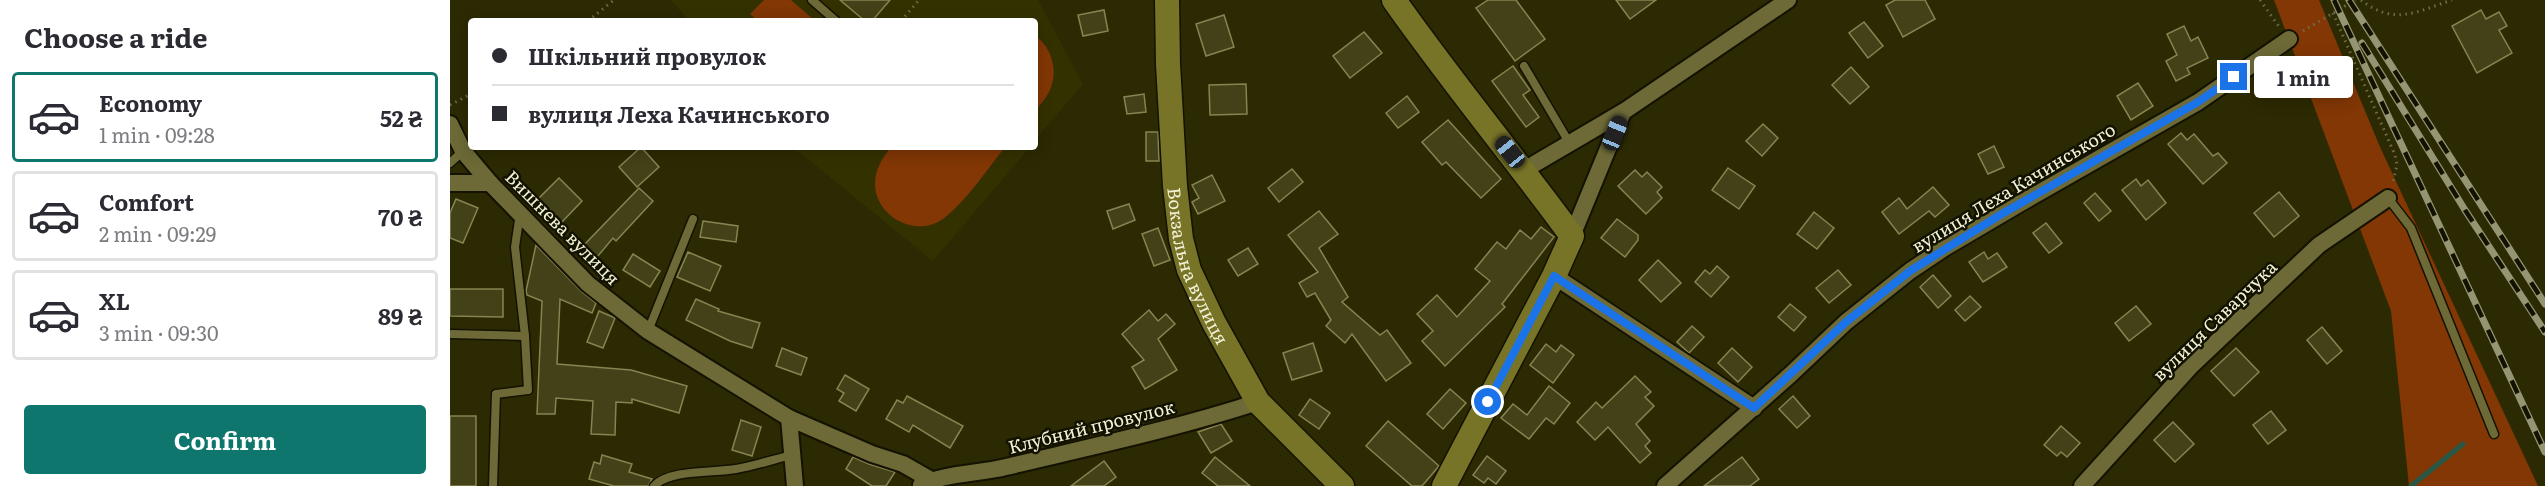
<!DOCTYPE html>
<meta charset="utf-8">
<style>
body{margin:0;font-family:Literata,serif;background:#f2f2f3;color:#2b2b33;height:100vh;display:flex;flex-direction:column;font-size:22px;white-space:nowrap}
*{box-sizing:border-box;margin:0}
p{font-size:20px;color:#7c7c81}
.icon{flex:none;width:33px;height:33px;fill:none;stroke:currentColor;stroke-width:2;stroke-linecap:round;stroke-linejoin:round}
.map{position:relative;flex:1;overflow:hidden}
.sheet{display:flex;flex-direction:column;background:#fff;width:450px}
.sheet>*{flex:none}
.guide{position:absolute;left:18px;top:18px;width:570px;height:132px;border-radius:6px;box-shadow:0 3px 15px #0003;display:grid;align-content:center;height:132px;padding:0 24px;background:#fff}
.end{position:absolute;width:27px;height:27px;margin:-14px;border:8px solid #1a73e8;background:#fff;box-shadow:0 0 0 3px #fff}
.from{border-radius:50%}
.bubble{position:absolute;height:42px;border-radius:6px;background:#fff;box-shadow:0 3px 15px #0003;font-size:20px;font-weight:700;line-height:42px;text-align:center}
.car{position:absolute;width:18px;height:36px;margin:-18px -9px;border-radius:8px;box-shadow:0 0 4px 2px #0007;background:linear-gradient(#222 24%,#8ab4d8 0 40%,#222 0 76%,#8ab4d8 0 86%,#222 0)}
.guide b{display:flex;align-items:center;gap:21px;height:57px;font-size:22px}
.guide b+b{border-top:2px solid #e1e1e2}
.guide i{width:15px;height:15px;background:#2b2b33}
ul{padding:0;list-style:none}
li{display:flex;align-items:center;gap:18px;height:90px;margin:0 12px 9px;padding:0 12px;border:3px solid #e1e1e2;border-radius:6px}
li div{flex:1}
li b{display:block;font-size:22px}
li em{font-style:normal;font-weight:700}
li.on{border-color:#0f766e}
li>.icon{width:54px;height:54px;stroke-width:1.5}
h2{padding:0 24px;font-size:27px;line-height:72px}
.primary-button{display:flex;gap:12px;margin-top:auto;padding:12px 24px}
.primary-button a{flex:1;height:69px;border-radius:6px;background:#0f766e;color:#fff;font-size:24px;font-weight:700;line-height:69px;text-align:center}
main{display:flex;flex:1;min-height:0}
.map>svg:first-child{display:block}
.built{fill:#343100}
.green{fill:#823705}
.lines{fill:none;stroke-linecap:round;stroke-linejoin:round}
.stream{stroke:#285745;stroke-width:5}
.building{fill:#434118;stroke:#868450;stroke-width:1.5}
.lane-casing{stroke:#141200;stroke-width:11}
.street-casing{stroke:#141200;stroke-width:20}
.secondary-casing{stroke:#141200;stroke-width:27}
.path{stroke:#6f6d49;stroke-width:3;stroke-dasharray:1.5 4.5;stroke-linecap:butt}
.lane{stroke:#6d6a37;stroke-width:8}
.street{stroke:#6d6a37;stroke-width:16}
.secondary{stroke:#777327;stroke-width:24}
.rail-casing{stroke:#959473;stroke-width:7}
.rail{stroke:#131201;stroke-width:4.5;stroke-dasharray:14;stroke-linecap:butt}
.route{stroke:#1a73e8;stroke-width:8}
.labels{text-anchor:middle;dominant-baseline:central;stroke-width:5;stroke-linejoin:round;paint-order:stroke}
.street-label{font-size:18px;fill:#f1f1d5;stroke:#131201}
</style>
<main>
<section class="sheet">
<h2>Choose a ride</h2>
<ul>
<li class="on"><svg class="icon" aria-label="car" viewBox="0 0 24 24"><path d="M5 17H2v-5l4-1 3-4h7l3 4 3 1v5h-3M9 17h6M6 11h13"/><circle cx="7" cy="17" r="2"/><circle cx="17" cy="17" r="2"/></svg><div><b>Economy</b><p>1 min · 09:28</p></div><em>52 ₴</em></li>
<li><svg class="icon" aria-label="car" viewBox="0 0 24 24"><path d="M5 17H2v-5l4-1 3-4h7l3 4 3 1v5h-3M9 17h6M6 11h13"/><circle cx="7" cy="17" r="2"/><circle cx="17" cy="17" r="2"/></svg><div><b>Comfort</b><p>2 min · 09:29</p></div><em>70 ₴</em></li>
<li><svg class="icon" aria-label="car" viewBox="0 0 24 24"><path d="M5 17H2v-5l4-1 3-4h7l3 4 3 1v5h-3M9 17h6M6 11h13"/><circle cx="7" cy="17" r="2"/><circle cx="17" cy="17" r="2"/></svg><div><b>XL</b><p>3 min · 09:30</p></div><em>89 ₴</em></li>
</ul>
<div class="primary-button"><a>Confirm</a></div>
</section>
<div class="map">
<svg width="2095" height="486" viewBox="0 0 2095 486">
<rect width="100%" height="100%" fill="#2c2a02"/>
<g class="built">
<path d="M221 0H588L633 84 585 140V21H239Z"/>
<path d="M343 147H580L483 261Z"/>
</g>
<g class="green">
<path d="M314 0H341L365 21H308L300 14Z"/>
<path d="M1824 0H1869L1930 147 2088 486H1959L1941 311Z"/>
<path d="M585 36C601 46 608 70 601 87 598 96 591 104 585 111Z"/>
<path d="M441 147H555C539 167 510 210 488 222 461 236 425 214 425 184 425 170 432 158 441 147Z"/>
</g>
<g class="lines">
<path class="stream" d="M1961 486 2013 444"/>
</g>
<g class="building">
<path d="M390 0H440L422 21H415Z"/>
<path d="M1038 0H1066L1095 39 1065 61 1026 8Z"/>
<path d="M1166 0H1206L1180 19Z"/>
<path d="M1445 0H1475L1485 19 1453 37 1436 5Z"/>
<path d="M654 10 658 31 633 36 628 15Z"/>
<path d="M2031 10 2036 19 2049 12 2057 26 2049 30 2062 53 2027 73 2002 26Z"/>
<path d="M774 15 784 47 756 56 746 24Z"/>
<path d="M1414 22 1433 46 1418 58 1399 33Z"/>
<path d="M1734 26 1741 41 1748 37 1758 58 1737 68 1740 74 1726 81 1716 61 1727 55 1717 34Z"/>
<path d="M914 32 932 53 900 78 883 56Z"/>
<path d="M1063 66 1080 90 1073 95 1089 117 1076 127 1042 81Z"/>
<path d="M1877 66 1884 79 1861 93 1854 80Z"/>
<path d="M1401 67 1419 87 1400 104 1382 85Z"/>
<path d="M1688 83 1703 106 1681 120 1667 96Z"/>
<path d="M796 84 797 114 760 115 759 85Z"/>
<path d="M694 94 696 112 677 114 674 97Z"/>
<path d="M957 96 969 112 948 128 936 113Z"/>
<path d="M998 120 1051 179 1031 198 996 162 992 165 972 142Z"/>
<path d="M1313 124 1328 138 1312 156 1296 141Z"/>
<path d="M696 132H708L709 161H696Z"/>
<path d="M1731 133 1737 140 1744 134 1763 156 1768 153 1777 163 1753 184 1718 144Z"/>
<path d="M1544 146 1554 167 1538 174 1528 154Z"/>
<path d="M191 147 209 167 187 187 169 167Z"/>
<path d="M1278 168 1305 186 1289 209 1262 190Z"/>
<path d="M842 169 853 182 829 202 818 188Z"/>
<path d="M1185 170 1192 177 1197 172 1212 187 1207 192 1212 198 1196 214 1168 186Z"/>
<path d="M762 175 775 201 748 214 742 202 749 198 742 185Z"/>
<path d="M109 178 132 201 112 222 88 199Z"/>
<path d="M1686 179 1691 186 1698 180 1716 203 1696 220 1672 190Z"/>
<path d="M1483 187 1499 205 1485 217 1479 211 1449 234 1432 212 1449 198 1457 209Z"/>
<path d="M189 188 203 201 166 241 163 238 147 257 134 245Z"/>
<path d="M1829 192 1849 216 1824 237 1804 213Z"/>
<path d="M1645 193 1661 211 1649 221 1634 203Z"/>
<path d="M6 199 28 208 13 243 0 238V213Z"/>
<path d="M679 204 685 220 663 229 657 211Z"/>
<path d="M869 211 888 234 869 248 898 297 892 302 930 335 937 330 961 363 936 381 902 334 895 343 876 326 881 320 865 293 857 297 849 283 868 272 838 235Z"/>
<path d="M1364 212 1384 228 1367 249 1347 234Z"/>
<path d="M1167 219 1188 235V240L1175 257 1151 238Z"/>
<path d="M253 221 288 226 286 242 250 237Z"/>
<path d="M1596 223 1612 243 1599 253 1583 233Z"/>
<path d="M1091 227 1104 237 1052 304 1055 307 995 366 972 341 983 331 967 314 987 295 1007 317 1040 281 1025 269 1047 242 1056 249 1070 230 1081 239Z"/>
<path d="M708 228 720 260 704 266 692 234Z"/>
<path d="M86 245 131 291 146 303 142 313 110 299 107 364 181 370 237 386 229 413 182 399V403L166 402 165 435 141 434 143 401 106 398 105 414H87L92 301 77 295 76 291Z"/>
<path d="M798 248 808 264 788 276 778 260Z"/>
<path d="M238 252 271 266 260 291 227 277Z"/>
<path d="M1534 252 1538 259 1547 253 1557 267 1533 282 1519 262Z"/>
<path d="M183 254 210 271 200 287 173 270Z"/>
<path d="M1208 260 1231 283 1211 302 1189 280Z"/>
<path d="M1267 266 1279 277 1261 297 1245 282 1255 270 1260 274Z"/>
<path d="M1388 270 1401 285 1379 303 1366 288Z"/>
<path d="M1483 275 1501 296 1488 308 1470 287Z"/>
<path d="M0 289H53V317L0 316Z"/>
<path d="M1520 296 1531 307 1515 321 1505 310Z"/>
<path d="M246 299 269 309 268 311 310 323 302 348 280 341 236 320Z"/>
<path d="M1340 304 1356 317 1344 331 1328 317Z"/>
<path d="M1686 306 1701 324 1679 341 1665 323Z"/>
<path d="M699 310 708 321 716 314 725 324 708 339 727 370 695 389 682 367 694 360 672 334Z"/>
<path d="M149 311 165 318 153 348 137 342Z"/>
<path d="M1242 326 1254 337 1239 353 1227 342Z"/>
<path d="M1872 327 1892 351 1877 364 1857 340Z"/>
<path d="M863 343 872 371 842 380 833 353Z"/>
<path d="M1096 344 1106 352 1111 345 1124 355 1103 383 1080 365Z"/>
<path d="M332 348 357 358 351 375 326 366Z"/>
<path d="M1282 348 1302 367 1288 382 1268 363Z"/>
<path d="M1786 348 1809 372 1784 396 1761 371Z"/>
<path d="M395 375 419 389 406 411 389 401 394 393 387 389Z"/>
<path d="M1185 376 1201 392 1195 397 1204 406 1186 424 1200 441 1195 446 1201 453 1190 463 1158 427 1145 440 1127 422 1146 402 1152 408Z"/>
<path d="M1099 386 1120 403 1104 424 1096 418 1079 439 1051 418 1063 404 1077 415Z"/>
<path d="M1000 389 1016 403 993 429 977 414Z"/>
<path d="M457 396 513 426 500 448 463 425 459 432 436 419 447 400 453 403Z"/>
<path d="M1343 396 1360 416 1347 428 1329 409Z"/>
<path d="M860 399 880 413 869 429 849 415Z"/>
<path d="M1821 411 1836 430 1818 444 1803 425Z"/>
<rect x="0" y="416" width="26" height="70"/>
<path d="M291 420 311 427 302 456 282 450Z"/>
<path d="M938 421 989 466 972 486H962L916 446Z"/>
<path d="M1723 422 1744 444 1725 462 1704 440Z"/>
<path d="M771 424 782 441 761 453 748 432Z"/>
<path d="M1611 426 1630 443 1617 457 1611 452 1607 456 1594 445Z"/>
<path d="M152 455 182 464 179 472 202 479 198 486H164L139 479 144 462 150 464Z"/>
<path d="M1037 456 1056 471 1046 484 1038 478 1034 483 1023 475Z"/>
<path d="M403 457 419 464 445 472 436 486H422L396 469Z"/>
<path d="M765 457 800 486H768L752 473Z"/>
<path d="M1292 457 1309 479 1300 486H1254Z"/>
<path d="M654 461 666 477 654 486H621Z"/>
</g>
<g class="lines">
<g class="lane-casing">
<g id="lane">
<path d="M362 0 386 21"/>
<path d="M1074 66 1120 144"/>
<path d="M0 163 13 151"/>
<path d="M1938 198 1961 228 2044 434"/>
<path d="M198 331 243 219"/>
<path d="M0 334 75 336 65 247 70 213"/>
<path d="M43 486 46 394 78 390 75 336"/>
<path d="M204 486C220 469 263 473 286 469 304 466 322 460 341 455"/>
</g>
</g>
<g class="street-casing">
<g id="street">
<path d="M0 124 13 151 40 183 138 284 198 331 339 418 422 454 453 464 481 480"/>
<path d="M1074 170 1173 112 1338 0"/>
<path d="M0 183H40"/>
<path d="M1122 236 1173 112"/>
<path d="M1104 276 1304 408"/>
<path d="M339 418 345 486"/>
<path d="M471 485C496 473 528 474 556 467 640 447 725 429 808 402"/>
<path d="M1215 486 1340 375 1396 322 1460 271 1496 247 1569 204 1748 102 1839 39"/>
<path d="M1632 486 1740 367 1869 245 1938 198"/>
</g>
</g>
<g class="secondary-casing">
<g id="secondary">
<path id="s1" d="M717 0 718 64 725 186 731 239 739 270 764 323 808 402 892 486"/>
<path d="M944 0C1001 81 1064 157 1122 236L1104 276 994 486"/>
</g>
</g>
<g class="path">
<path d="M1810 0 1830 28"/>
<path d="M1911 0C1944 26 1966 12 2002 0"/>
<path d="M1883 13 1945 155 1947 165 1943 182"/>
<path d="M138 21 164 0"/>
<path d="M451 21 469 0"/>
<path d="M1853 31 1905 0"/>
<path d="M0 105 21 94"/>
</g>
<use href="#lane" class="lane"/>
<use href="#street" class="street"/>
<use href="#secondary" class="secondary"/>
<g class="rail-casing">
<g id="rail">
<path d="M1884 0 2095 452"/>
<path d="M1899 0 2095 304"/>
<path d="M1912 43 2015 210 2095 332"/>
</g>
</g>
<use href="#rail" class="rail"/>
</g>
<g class="lines">
<path class="route" d="M1038 402 1104 276 1304 408 1396 322 1460 271 1550 215 1748 102 1784 77"/>
</g>
<g class="labels">
<g class="street-label">
<text transform="translate(1563 187) rotate(-31)">вулиця Леха Качинського</text>
<text transform="translate(113 227) rotate(45)">Вишнева вулиця</text>
<text stroke="none"><textPath href="#s1" startOffset="270">Вокзальна вулиця</textPath></text>
<text transform="translate(1764 320) rotate(-44)">вулиця Саварчука</text>
<text transform="translate(641 426) rotate(-14)">Клубний провулок</text>
</g>
</g>
</svg>
<i class="end from" style="left:1038px;top:402px"></i>
<i class="end" style="left:1784px;top:77px"></i>
<div class="bubble" style="left:1804px;top:56px;width:99px">1 min</div>
<i class="car" style="left:1165px;top:133px;rotate:22deg"></i>
<i class="car" style="left:1060px;top:152px;rotate:321deg"></i>
<div class="guide">
<b><i class="from"></i>Шкільний провулок</b>
<b><i></i>вулиця Леха Качинського</b>
</div>
</div>
</main>
